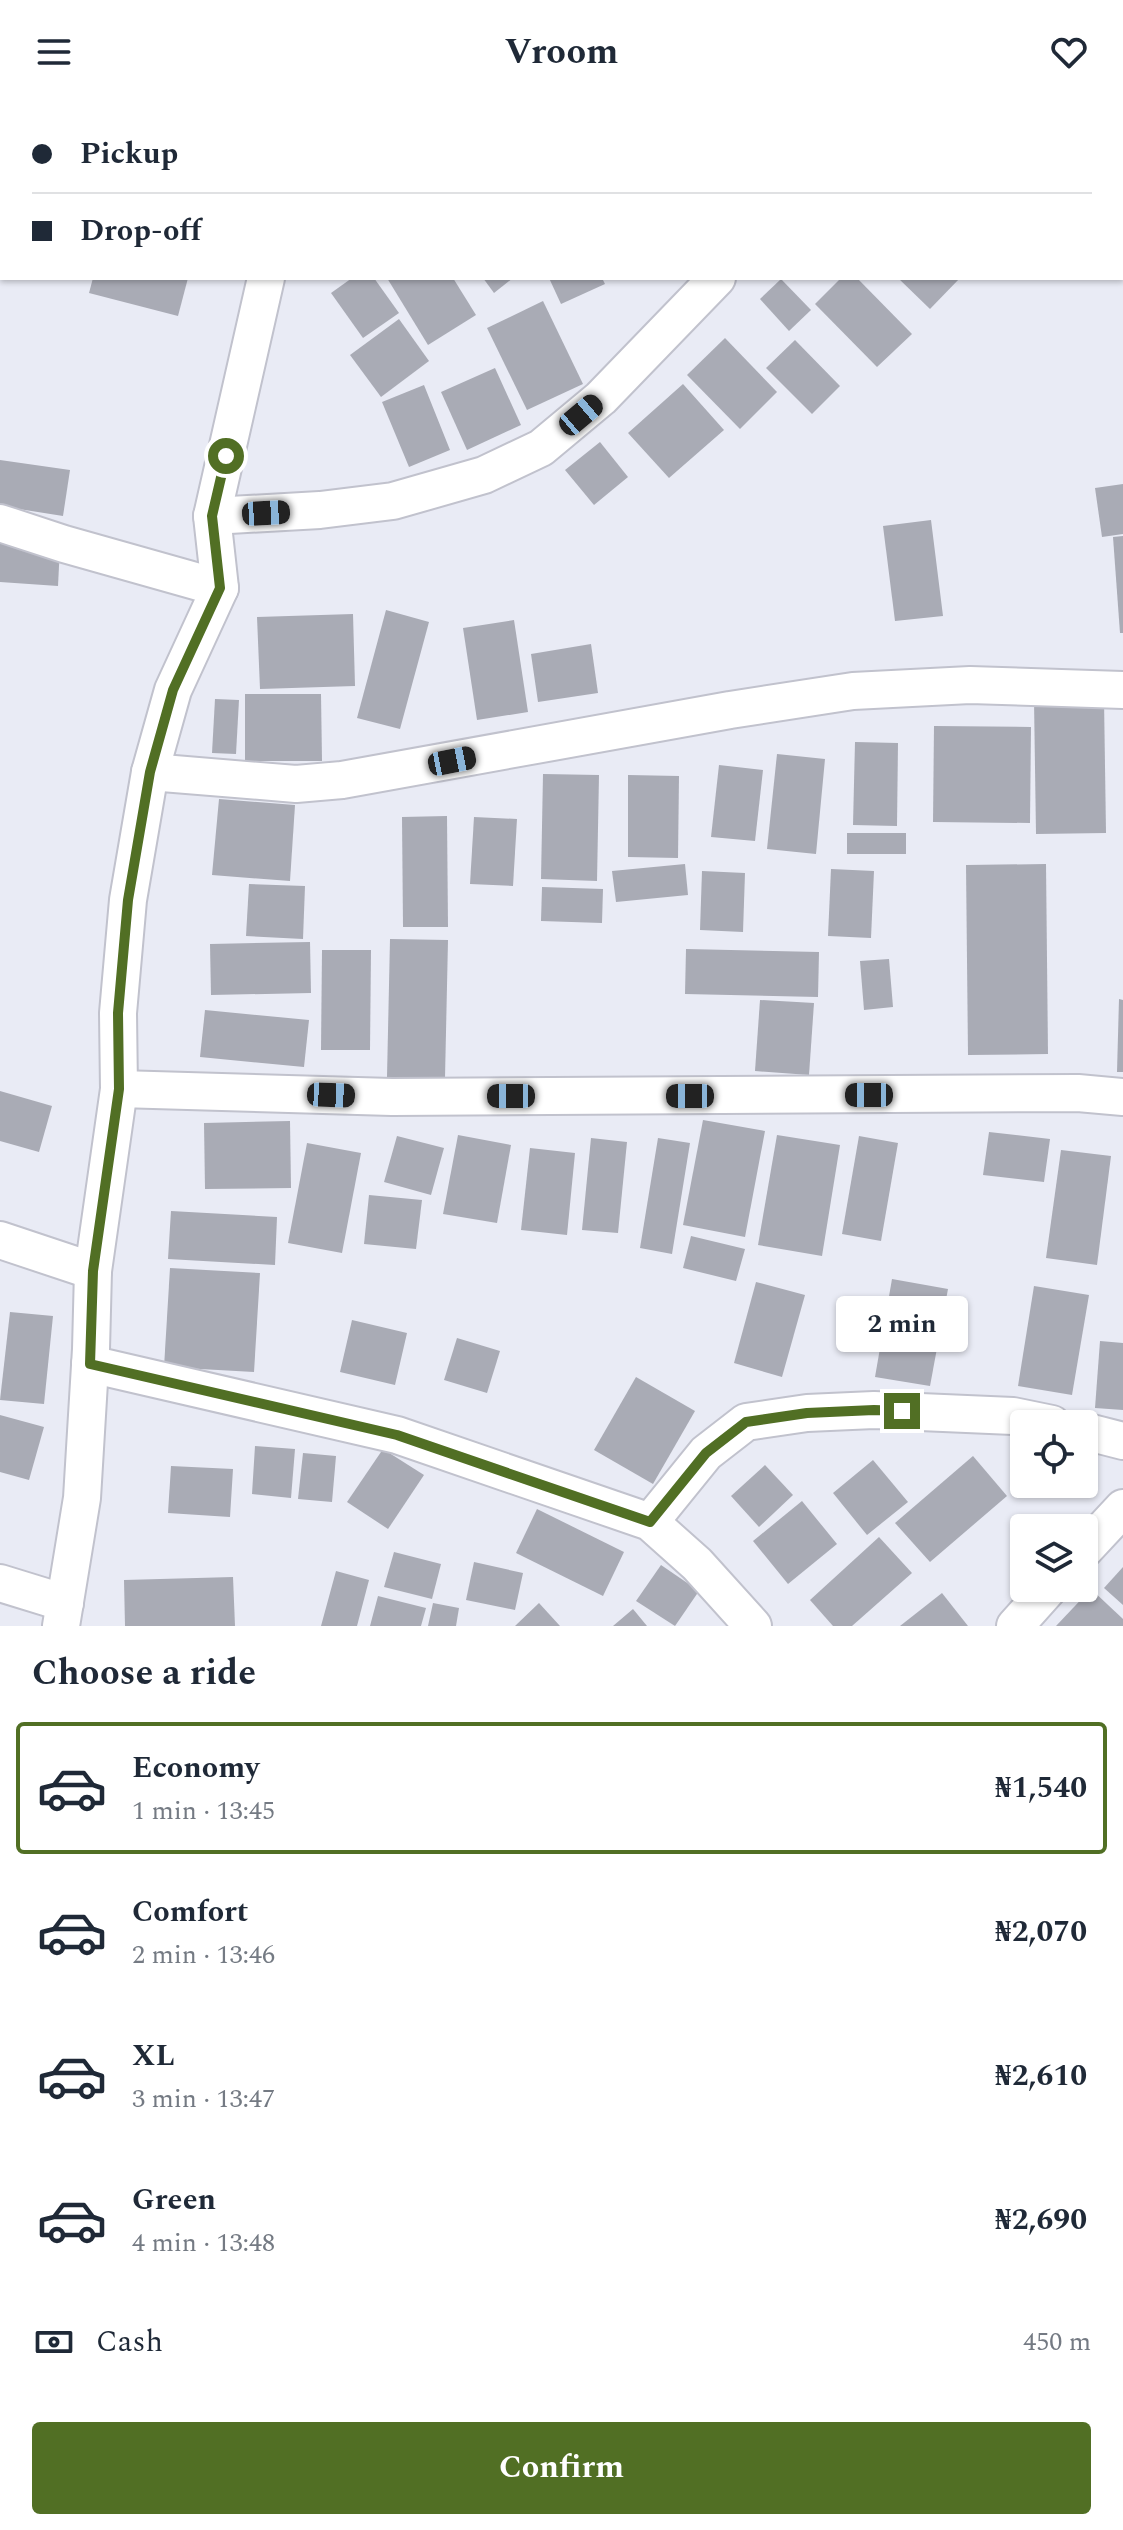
<!DOCTYPE html>
<meta charset="utf-8">
<style>
body{margin:0;font-family:Spectral,serif;background:#f2f2f3;color:#1f2937;height:100vh;display:flex;flex-direction:column;font-size:30px;white-space:nowrap}
*{box-sizing:border-box;margin:0}
p{font-size:26px;color:#747a83}
.icon{flex:none;width:44px;height:44px;fill:none;stroke:currentColor;stroke-width:2;stroke-linecap:round;stroke-linejoin:round}
.map{position:relative;height:1522px;overflow:hidden}
.drawer{display:flex;flex-direction:column;background:#fff;flex:1}
.drawer>*{flex:none}
.hud{position:absolute;left:0px;top:0px;width:1124px;height:176px;box-shadow:0 2px 6px #0004;display:grid;align-content:center;height:176px;padding:0 32px;background:#fff}
.tools{position:absolute;left:1010px;top:1306px;display:grid;gap:16px}
.tools a{display:grid;place-items:center;width:88px;height:88px;border-radius:8px;background:#fff;box-shadow:0 2px 6px #0004;font-size:40px}
.end{position:absolute;width:36px;height:36px;margin:-18px;border:10px solid #516f24;background:#fff;box-shadow:0 0 0 4px #fff}
.from{border-radius:50%}
.bubble{position:absolute;height:56px;border-radius:8px;background:#fff;box-shadow:0 2px 6px #0004;font-size:26px;font-weight:700;line-height:56px;text-align:center}
.car{position:absolute;width:24px;height:48px;margin:-24px -12px;border-radius:10px;box-shadow:0 0 6px 2px #0007;background:linear-gradient(#222 24%,#8ab4d8 0 40%,#222 0 76%,#8ab4d8 0 86%,#222 0)}
.hud b{display:flex;align-items:center;gap:28px;height:76px;font-size:30px}
.hud b+b{border-top:2px solid #e0e1e3}
.hud i{width:20px;height:20px;background:#1f2937}
ul{padding:0;list-style:none}
li{display:flex;align-items:center;gap:24px;height:132px;margin:0 16px 12px;padding:0 16px;border:4px solid transparent;border-radius:8px}
li div{flex:1}
li b{display:block;font-size:30px}
li em{font-style:normal;font-weight:700}
li.current{border-color:#516f24}
li>.icon{width:72px;height:72px;stroke-width:1.5}
h2{padding:0 32px;font-size:36px;line-height:96px}
.pay{display:flex;align-items:center;gap:20px;height:88px;padding:0 32px;font-size:30px}
.pay p{margin-inline-start:auto}
.action{display:flex;gap:16px;margin-top:auto;padding:16px 32px}
.action a{flex:1;height:92px;border-radius:8px;background:#516f24;color:#fff;font-size:32px;font-weight:700;line-height:92px;text-align:center}
header{display:flex;justify-content:space-between;align-items:center;height:104px;padding:0 32px;background:#fff;font-size:36px;font-weight:700}
.map>svg:first-child{display:block}
.building{fill:#a9abb5}
.lines{fill:none;stroke-linecap:round;stroke-linejoin:round}
.minor-casing{stroke:#c1c2cd;stroke-width:40}
.minor{stroke:#fff;stroke-width:36}
.route{stroke:#516f24;stroke-width:10}
</style>
<header><svg class="icon" aria-label="menu" viewBox="0 0 24 24"><path d="M4 6h16M4 12h16M4 18h16"/></svg>Vroom<svg class="icon" aria-label="heart" viewBox="0 0 24 24"><path d="M12 20l-8-8c-3-5 5-10 8-4 3-6 11-1 8 4z"/></svg></header>
<div class="map">
<svg width="1123" height="1522" viewBox="0 0 1123 1522">
<rect width="100%" height="100%" fill="#e9ebf5"/>
<g class="building">
<path d="M93 174H188L178 212 89 189Z"/>
<path d="M352 174H374L399 209 363 234 331 189Z"/>
<path d="M387 174H453L476 211 428 241Z"/>
<path d="M483 174H513L494 189Z"/>
<path d="M549 174H602L605 180 561 200Z"/>
<path d="M841 174H857L912 230 877 263 815 200Z"/>
<path d="M898 174H960L930 205Z"/>
<path d="M781 175 811 206 789 227 760 195Z"/>
<path d="M543 197 583 280 527 306 487 224Z"/>
<path d="M399 215 429 257 381 293 350 251Z"/>
<path d="M725 234 777 288 740 325 687 271Z"/>
<path d="M795 236 840 282 812 310 766 264Z"/>
<path d="M495 264 521 321 467 346 441 288Z"/>
<path d="M683 280 724 326 669 374 628 329Z"/>
<path d="M424 281 450 346 409 363 382 298Z"/>
<path d="M600 338 628 373 594 401 565 366Z"/>
<path d="M0 356 70 366 63 412 0 402Z"/>
<path d="M1123 380V430L1102 433 1095 384Z"/>
<path d="M931 416 943 512 895 517 883 422Z"/>
<path d="M1123 432V529H1120L1113 433Z"/>
<path d="M0 438 60 442 58 482 0 478Z"/>
<path d="M386 506 429 518 400 625 357 614Z"/>
<path d="M353 510 355 582 260 585 257 513Z"/>
<path d="M514 516 528 608 477 616 463 524Z"/>
<path d="M591 540 598 589 538 598 531 550Z"/>
<path d="M245 590H321L322 657H245Z"/>
<path d="M215 595 239 596 236 650 212 649Z"/>
<path d="M1104 595 1106 729 1036 730 1034 596Z"/>
<path d="M934 622 1031 623 1030 719 933 718Z"/>
<path d="M855 638 898 639 897 722 853 721Z"/>
<path d="M777 650 825 655 816 750 767 745Z"/>
<path d="M719 661 763 666 755 737 711 733Z"/>
<path d="M543 670 599 671 597 777 541 775Z"/>
<path d="M628 671 679 672 678 754 628 753Z"/>
<path d="M219 695 295 701 290 777 212 771Z"/>
<path d="M447 712 448 823H403L402 713Z"/>
<path d="M474 713 517 715 513 782 470 780Z"/>
<rect x="847" y="729" width="59" height="21"/>
<path d="M685 760 688 791 616 798 612 767Z"/>
<path d="M1046 760 1048 950 968 951 966 761Z"/>
<path d="M831 765 874 767 871 834 828 832Z"/>
<path d="M702 767 745 769 743 828 700 826Z"/>
<path d="M249 780 305 782 303 835 246 832Z"/>
<path d="M542 783 603 785 602 819 541 817Z"/>
<path d="M390 835 448 836 445 974 387 973Z"/>
<path d="M310 838 311 889 211 891 210 840Z"/>
<path d="M686 845 819 848 818 893 685 890Z"/>
<path d="M322 846H371L370 946H321Z"/>
<path d="M889 855 893 903 864 906 860 857Z"/>
<path d="M1119 895 1123 896V968H1117Z"/>
<path d="M760 896 814 899 809 971 755 967Z"/>
<path d="M205 906 309 916 304 963 200 953Z"/>
<path d="M0 987 52 1002 39 1048 0 1037Z"/>
<path d="M703 1016 765 1027 745 1133 683 1121Z"/>
<path d="M290 1017 291 1084 205 1085 204 1019Z"/>
<path d="M989 1028 1050 1035 1044 1078 983 1071Z"/>
<path d="M458 1031 511 1041 497 1119 443 1110Z"/>
<path d="M777 1031 840 1041 822 1152 758 1141Z"/>
<path d="M397 1032 444 1044 431 1091 384 1078Z"/>
<path d="M859 1032 898 1039 881 1137 842 1130Z"/>
<path d="M591 1034 627 1038 618 1129 582 1126Z"/>
<path d="M658 1034 690 1039 672 1150 640 1144Z"/>
<path d="M307 1039 361 1049 342 1149 288 1139Z"/>
<path d="M530 1044 575 1049 567 1131 521 1126Z"/>
<path d="M1061 1046 1111 1052 1097 1161 1046 1154Z"/>
<path d="M369 1091 422 1096 416 1145 364 1140Z"/>
<path d="M171 1107 277 1113 275 1161 168 1155Z"/>
<path d="M691 1132 745 1145 736 1177 683 1164Z"/>
<path d="M170 1164 260 1169 254 1268 164 1263Z"/>
<path d="M892 1175 948 1185 930 1282 875 1273Z"/>
<path d="M756 1178 805 1191 782 1273 734 1259Z"/>
<path d="M1034 1182 1089 1191 1072 1291 1018 1282Z"/>
<path d="M10 1208 53 1212 44 1300 0 1296Z"/>
<path d="M352 1216 407 1229 395 1281 340 1268Z"/>
<path d="M457 1234 500 1247 487 1289 444 1276Z"/>
<path d="M1100 1237 1123 1239V1306L1095 1304Z"/>
<path d="M636 1273 695 1307 653 1380 594 1346Z"/>
<path d="M0 1311 44 1323 29 1376 0 1368Z"/>
<path d="M255 1342 295 1345 291 1394 252 1390Z"/>
<path d="M383 1345 424 1371 388 1425 347 1398Z"/>
<path d="M303 1349 336 1352 332 1398 298 1395Z"/>
<path d="M973 1352 1007 1392 930 1458 895 1419Z"/>
<path d="M873 1356 908 1398 867 1431 833 1389Z"/>
<path d="M765 1361 793 1391 759 1423 731 1392Z"/>
<path d="M171 1362 233 1365 230 1413 168 1409Z"/>
<path d="M802 1397 837 1440 788 1480 753 1437Z"/>
<path d="M537 1405 624 1448 603 1492 516 1449Z"/>
<path d="M879 1433 912 1469 852 1522H833L810 1496Z"/>
<path d="M394 1448 441 1460 432 1495 384 1483Z"/>
<path d="M474 1458 523 1469 515 1506 466 1496Z"/>
<path d="M661 1461 699 1487 675 1522 636 1497Z"/>
<path d="M1123 1463V1501L1104 1484Z"/>
<path d="M336 1467 369 1476 357 1522H321Z"/>
<path d="M233 1473 235 1522H125L124 1476Z"/>
<path d="M1091 1485 1123 1515V1522H1056Z"/>
<path d="M942 1489 968 1522H900Z"/>
<path d="M378 1492 426 1504 421 1522H370Z"/>
<path d="M433 1499 459 1504 456 1522H428Z"/>
<path d="M539 1499 560 1522H515Z"/>
<path d="M633 1505 647 1522H613Z"/>
</g>
<g class="lines">
<g class="minor-casing">
<g id="minor">
<path d="M1078 0 1080 2"/>
<path d="M304 2 305 0"/>
<path d="M479 2 480 0"/>
<path d="M900 2 902 0"/>
<path d="M0 3 1 0"/>
<path d="M1122 45 1123 46"/>
<path d="M212 412 320 406 393 397 484 371 541 344 601 294 717 174"/>
<path d="M0 419 64 440 220 484"/>
<path d="M150 668 296 680 342 676 730 606 853 587 970 581 1123 586"/>
<path d="M119 985 392 993 1078 989 1123 993"/>
<path d="M0 1136 93 1167"/>
<path d="M90 1260 397 1331 650 1418 697 1460 753 1522"/>
<path d="M1084 1327 1123 1337"/>
<path d="M650 1418 706 1349 746 1318 807 1309 874 1306 1013 1312 1052 1320"/>
<path d="M1084 1446 1123 1404"/>
<path d="M0 1479 65 1499"/>
<path d="M61 1522 82 1394 91 1245 93 1167 119 985 118 909 128 796 150 668 173 586 220 484 212 412 266 174"/>
<path d="M1015 1522 1049 1484"/>
</g>
</g>
<use href="#minor" class="minor"/>
</g>
<g class="lines">
<path class="route" d="M226 352 212 412 220 484 173 586 150 668 128 796 118 909 119 985 93 1167 90 1260 397 1331 650 1418 706 1349 746 1318 807 1309 874 1306 902 1307"/>
</g>
</svg>
<div class="tools">
<a><svg class="icon" aria-label="locate" viewBox="0 0 24 24"><circle cx="12" cy="12" r="6"/><path d="M12 2v4M12 18v4M2 12h4M18 12h4"/></svg></a>
<a><svg class="icon" aria-label="layers" viewBox="0 0 24 24"><path d="M12 4l9 5-9 5-9-5zM3 14l9 5 9-5"/></svg></a>
</div>
<i class="end from" style="left:226px;top:352px"></i>
<i class="end" style="left:902px;top:1307px"></i>
<div class="bubble" style="left:836px;top:1192px;width:132px">2 min</div>
<i class="car" style="left:581px;top:311px;rotate:50deg"></i>
<i class="car" style="left:266px;top:409px;rotate:87deg"></i>
<i class="car" style="left:452px;top:657px;rotate:79deg"></i>
<i class="car" style="left:331px;top:991px;rotate:92deg"></i>
<i class="car" style="left:869px;top:991px;rotate:270deg"></i>
<i class="car" style="left:511px;top:992px;rotate:270deg"></i>
<i class="car" style="left:690px;top:992px;rotate:270deg"></i>
<div class="hud">
<b><i class="from"></i>Pickup</b>
<b><i></i>Drop-off</b>
</div>
</div>
<section class="drawer">
<h2>Choose a ride</h2>
<ul>
<li class="current"><svg class="icon" aria-label="car" viewBox="0 0 24 24"><path d="M5 17H2v-5l4-1 3-4h7l3 4 3 1v5h-3M9 17h6M6 11h13"/><circle cx="7" cy="17" r="2"/><circle cx="17" cy="17" r="2"/></svg><div><b>Economy</b><p>1 min · 13:45</p></div><em>₦1,540</em></li>
<li><svg class="icon" aria-label="car" viewBox="0 0 24 24"><path d="M5 17H2v-5l4-1 3-4h7l3 4 3 1v5h-3M9 17h6M6 11h13"/><circle cx="7" cy="17" r="2"/><circle cx="17" cy="17" r="2"/></svg><div><b>Comfort</b><p>2 min · 13:46</p></div><em>₦2,070</em></li>
<li><svg class="icon" aria-label="car" viewBox="0 0 24 24"><path d="M5 17H2v-5l4-1 3-4h7l3 4 3 1v5h-3M9 17h6M6 11h13"/><circle cx="7" cy="17" r="2"/><circle cx="17" cy="17" r="2"/></svg><div><b>XL</b><p>3 min · 13:47</p></div><em>₦2,610</em></li>
<li><svg class="icon" aria-label="car" viewBox="0 0 24 24"><path d="M5 17H2v-5l4-1 3-4h7l3 4 3 1v5h-3M9 17h6M6 11h13"/><circle cx="7" cy="17" r="2"/><circle cx="17" cy="17" r="2"/></svg><div><b>Green</b><p>4 min · 13:48</p></div><em>₦2,690</em></li>
</ul>
<div class="pay"><svg class="icon" aria-label="cash" viewBox="0 0 24 24"><path d="M3 7h18v10H3z"/><circle cx="12" cy="12" r="2"/></svg>Cash<p>450 m</p></div>
<div class="action"><a>Confirm</a></div>
</section>
